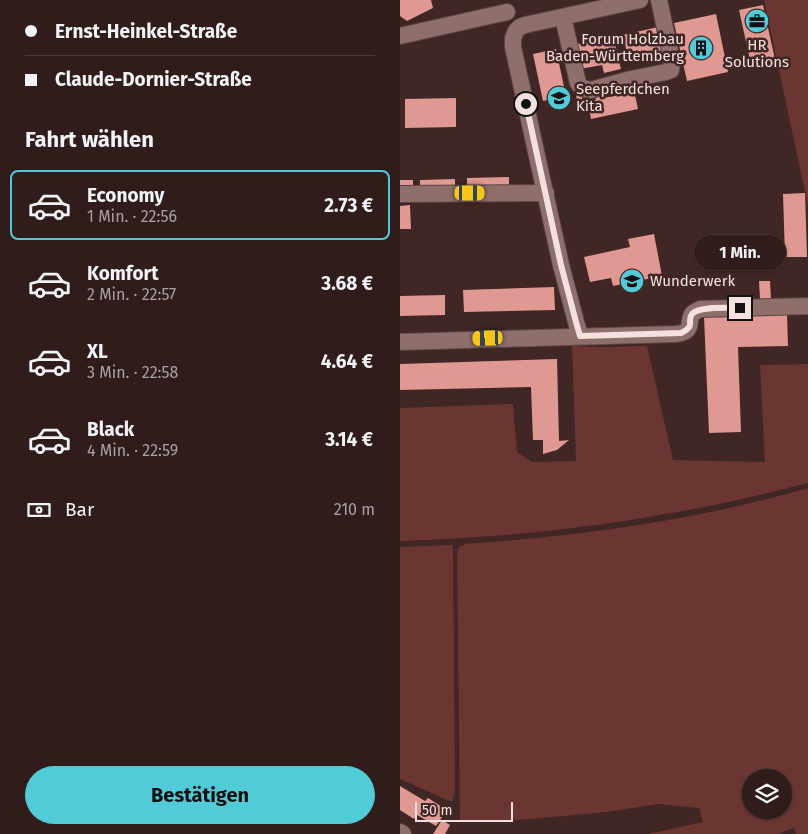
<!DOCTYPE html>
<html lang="de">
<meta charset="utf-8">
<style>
body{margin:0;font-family:"Fira Sans",sans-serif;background:#3c2928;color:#f1f3f6;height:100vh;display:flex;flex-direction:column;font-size:19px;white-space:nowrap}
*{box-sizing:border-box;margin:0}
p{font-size:16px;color:#a8a1a3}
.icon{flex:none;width:28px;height:28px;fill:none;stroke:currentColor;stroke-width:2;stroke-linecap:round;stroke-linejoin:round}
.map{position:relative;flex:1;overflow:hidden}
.details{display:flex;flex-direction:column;background:#301c1b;width:400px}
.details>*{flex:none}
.top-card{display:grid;align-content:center;height:110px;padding:0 25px;background:#301c1b}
.controls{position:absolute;left:342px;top:769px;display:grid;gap:10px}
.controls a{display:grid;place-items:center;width:50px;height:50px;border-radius:50%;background:#301c1b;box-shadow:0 1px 4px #0004,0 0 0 1px #4b3a3a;font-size:25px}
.scale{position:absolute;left:15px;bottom:12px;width:98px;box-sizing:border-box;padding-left:5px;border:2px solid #f4e1df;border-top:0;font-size:14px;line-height:18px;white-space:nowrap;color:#f4e1df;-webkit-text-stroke:4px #402624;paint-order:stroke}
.end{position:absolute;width:22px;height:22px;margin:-11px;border:6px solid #f4e1df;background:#111;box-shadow:0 0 0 2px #111}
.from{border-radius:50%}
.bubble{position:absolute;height:35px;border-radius:18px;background:#301c1b;box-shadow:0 1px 4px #0004,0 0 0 1px #4b3a3a;font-size:16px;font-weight:700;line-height:35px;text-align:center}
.car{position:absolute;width:15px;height:30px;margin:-15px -8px;border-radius:6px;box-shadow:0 0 4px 1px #0007;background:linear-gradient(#f5c518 24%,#345 0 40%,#f5c518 0 76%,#345 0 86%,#f5c518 0)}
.top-card b{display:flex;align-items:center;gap:18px;height:48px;font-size:19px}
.top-card b+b{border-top:1px solid #4b3a3a}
.top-card i{width:12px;height:12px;background:#f1f3f6}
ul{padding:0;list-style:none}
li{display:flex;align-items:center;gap:15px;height:70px;margin:0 10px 8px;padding:0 15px;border:2px solid transparent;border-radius:8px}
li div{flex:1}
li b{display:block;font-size:19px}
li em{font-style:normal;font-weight:700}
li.current{border-color:#52cbd8}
li>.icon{width:45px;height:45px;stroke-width:1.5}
h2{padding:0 25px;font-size:22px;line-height:60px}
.pay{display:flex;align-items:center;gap:12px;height:55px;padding:0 25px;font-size:19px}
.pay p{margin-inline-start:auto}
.cta{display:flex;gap:10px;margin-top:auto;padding:10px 25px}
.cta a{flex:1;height:58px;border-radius:30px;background:#52cbd8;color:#111;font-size:20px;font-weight:700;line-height:58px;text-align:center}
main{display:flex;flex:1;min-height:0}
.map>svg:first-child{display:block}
.green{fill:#6b3532;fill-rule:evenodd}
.building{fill:#df9892}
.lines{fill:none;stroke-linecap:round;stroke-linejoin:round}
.minor-casing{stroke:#5c4544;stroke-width:18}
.minor{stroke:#8e6f6b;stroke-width:16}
.route{stroke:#f4e1df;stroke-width:6}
.labels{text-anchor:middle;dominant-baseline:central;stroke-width:5;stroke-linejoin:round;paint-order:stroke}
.poi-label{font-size:15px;fill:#f4e1df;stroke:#402624;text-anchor:start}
</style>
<main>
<section class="details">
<div class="top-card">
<b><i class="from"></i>Ernst-Heinkel-Straße</b>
<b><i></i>Claude-Dornier-Straße</b>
</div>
<h2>Fahrt wählen</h2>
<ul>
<li class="current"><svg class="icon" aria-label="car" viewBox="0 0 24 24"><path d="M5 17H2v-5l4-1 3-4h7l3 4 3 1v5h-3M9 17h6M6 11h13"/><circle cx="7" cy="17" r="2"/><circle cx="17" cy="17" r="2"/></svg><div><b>Economy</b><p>1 Min. · 22:56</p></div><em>2.73 €</em></li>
<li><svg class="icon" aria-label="car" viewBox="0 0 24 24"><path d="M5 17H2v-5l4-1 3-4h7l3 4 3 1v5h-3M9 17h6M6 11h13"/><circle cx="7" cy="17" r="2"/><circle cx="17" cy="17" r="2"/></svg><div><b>Komfort</b><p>2 Min. · 22:57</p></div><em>3.68 €</em></li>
<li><svg class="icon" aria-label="car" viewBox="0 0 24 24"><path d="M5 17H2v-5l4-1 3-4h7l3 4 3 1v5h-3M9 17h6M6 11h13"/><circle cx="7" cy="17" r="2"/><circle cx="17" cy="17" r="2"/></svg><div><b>XL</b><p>3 Min. · 22:58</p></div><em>4.64 €</em></li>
<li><svg class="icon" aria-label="car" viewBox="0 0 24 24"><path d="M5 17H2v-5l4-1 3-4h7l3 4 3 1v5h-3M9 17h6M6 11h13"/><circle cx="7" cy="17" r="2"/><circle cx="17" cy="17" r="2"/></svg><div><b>Black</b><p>4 Min. · 22:59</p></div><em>3.14 €</em></li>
</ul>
<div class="pay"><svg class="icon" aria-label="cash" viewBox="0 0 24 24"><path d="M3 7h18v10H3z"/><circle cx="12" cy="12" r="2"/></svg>Bar<p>210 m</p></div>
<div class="cta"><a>Bestätigen</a></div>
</section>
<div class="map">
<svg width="408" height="834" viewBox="0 0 408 834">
<rect width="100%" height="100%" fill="#402624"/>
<g class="green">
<path d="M364 0H408V206Z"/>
<path d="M172 346 199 347 247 346 273 460 365 462 360 365 408 364V483C274 518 138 537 0 541V408L113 404 117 452 132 462 176 461Z"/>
<path d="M408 488V834H396L394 828 377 834H248L303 822 299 808 259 804 206 812 132 819 60 822 57 553 59 547 66 544C180 536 298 520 408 488ZM351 778H384V810H351Z"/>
<path d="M53 545 55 791 52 802 0 779V547Z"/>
</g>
<g class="building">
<path d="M0 0H31L33 8 7 21 0 16Z"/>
<path d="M363 5 376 64 352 69 339 10Z"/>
<path d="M316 14 328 72 287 81 274 23Z"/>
<path d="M258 27 264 56 237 62 235 51 227 53 223 35Z"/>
<path d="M213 36 221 69 204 73 202 65 180 69 174 45Z"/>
<path d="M156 49 166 96 143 101 133 54Z"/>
<path d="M237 81 240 94 235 95 238 109 191 119 188 102 196 100 194 91 201 90 203 98 219 95 217 86 223 85 225 93 234 91 232 82Z"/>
<path d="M181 93 185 110 179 111 176 95Z"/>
<path d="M56 98V127L5 128V99Z"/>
<path d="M109 177V187L67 188V178Z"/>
<path d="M55 179V189H20V180Z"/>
<rect x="0" y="180" width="13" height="10"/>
<path d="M405 193 407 257H385L383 194Z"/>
<path d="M10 205 11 229H0V206Z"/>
<path d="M254 234 262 276 213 286 211 278 190 282 184 257 230 247 228 239Z"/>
<path d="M359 281H370L371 299H360Z"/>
<path d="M154 287 155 310 64 312 63 290Z"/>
<path d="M45 295V315L0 316V296Z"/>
<path d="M387 314 388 346 338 347 341 432 309 433 304 317Z"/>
<path d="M157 359 159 441 169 440 157 450 143 454V440H133L131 387 0 390V364Z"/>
<path d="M0 786 25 801 28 798 47 810 36 826 17 815 14 819 0 810Z"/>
<path d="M42 820 50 825 45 834H33Z"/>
</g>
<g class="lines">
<g class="minor-casing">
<g id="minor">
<path d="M163 17 178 83C181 88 184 89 191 90L231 79 266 72 271 70 272 61 259 0"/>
<path d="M116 31 113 38V47L161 265 176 322 180 336"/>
<path d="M116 31 120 27 125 25 240 0"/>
<path d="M0 36 107 12"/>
<path d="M0 194 146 193"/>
<path d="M0 342 276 334C296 332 286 320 293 313 294 312 299 310 300 309L408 306"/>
<path d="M0 832 3 834"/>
</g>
</g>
<use href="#minor" class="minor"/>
</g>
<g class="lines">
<path class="route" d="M126 104 161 265 176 322 180 336 281 333C297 325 286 322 292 314 299 306 329 308 340 308"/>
</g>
<defs>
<g id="office-disc" transform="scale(1.25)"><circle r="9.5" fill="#52cbd8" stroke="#402624"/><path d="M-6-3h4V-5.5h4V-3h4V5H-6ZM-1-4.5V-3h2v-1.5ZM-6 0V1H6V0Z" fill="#111"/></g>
<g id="building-disc" transform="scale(1.25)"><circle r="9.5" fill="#52cbd8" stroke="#402624"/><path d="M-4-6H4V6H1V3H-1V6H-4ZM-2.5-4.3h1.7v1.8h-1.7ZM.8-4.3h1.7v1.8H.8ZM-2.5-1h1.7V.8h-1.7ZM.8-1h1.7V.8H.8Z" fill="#111"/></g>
<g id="school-disc" transform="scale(1.25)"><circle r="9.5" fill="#52cbd8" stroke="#402624"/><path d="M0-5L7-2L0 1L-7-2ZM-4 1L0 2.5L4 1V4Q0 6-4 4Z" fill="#111"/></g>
</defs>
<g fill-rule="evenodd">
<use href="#office-disc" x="357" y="21"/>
<use href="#building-disc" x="301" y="48"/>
<use href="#school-disc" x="159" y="98"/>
<use href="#school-disc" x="232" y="281"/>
</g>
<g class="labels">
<g class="poi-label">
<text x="284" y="39" text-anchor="end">Forum Holzbau<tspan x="284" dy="17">Baden-Württemberg</tspan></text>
<text x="357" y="45" text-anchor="middle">HR<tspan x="357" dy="17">Solutions</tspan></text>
<text x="176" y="89">Seepferdchen<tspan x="176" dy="17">Kita</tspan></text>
<text x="250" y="281">Wunderwerk</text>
</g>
</g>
</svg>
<div class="controls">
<a><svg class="icon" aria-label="layers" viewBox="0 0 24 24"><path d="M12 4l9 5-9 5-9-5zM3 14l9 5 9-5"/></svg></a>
</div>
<div class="scale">50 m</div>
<i class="end from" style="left:126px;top:104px"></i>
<i class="end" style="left:340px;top:308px"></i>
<div class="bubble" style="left:294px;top:235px;width:92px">1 Min.</div>
<i class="car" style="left:70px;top:193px;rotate:90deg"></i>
<i class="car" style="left:88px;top:338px;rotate:268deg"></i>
</div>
</main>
